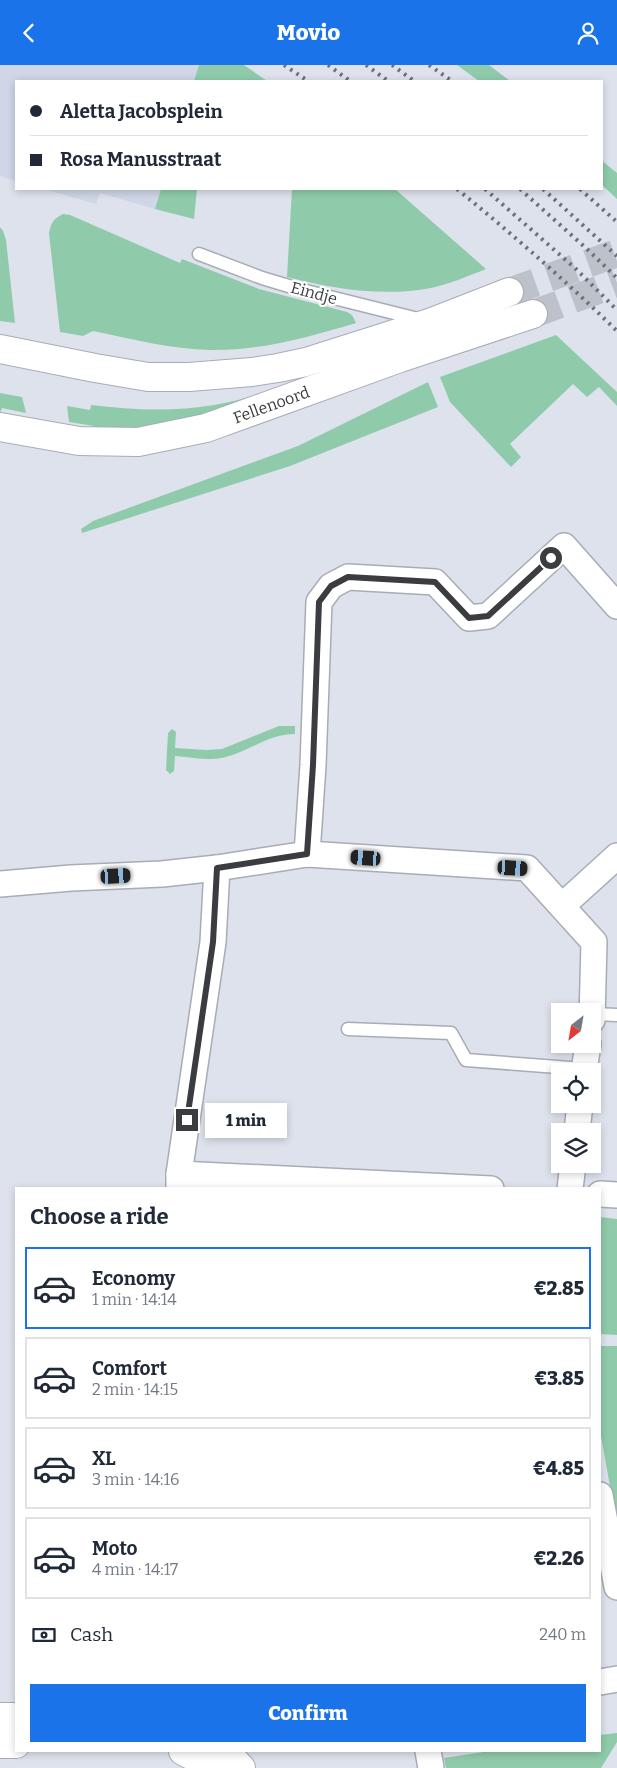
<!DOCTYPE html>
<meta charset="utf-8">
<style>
body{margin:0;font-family:Bitter,serif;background:#f6f6f7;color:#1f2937;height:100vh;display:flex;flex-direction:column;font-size:19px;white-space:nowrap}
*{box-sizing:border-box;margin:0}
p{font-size:16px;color:#747a83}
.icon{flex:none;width:28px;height:28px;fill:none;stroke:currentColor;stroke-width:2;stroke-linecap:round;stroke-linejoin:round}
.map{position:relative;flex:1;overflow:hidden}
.sheet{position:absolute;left:15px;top:1122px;width:586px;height:565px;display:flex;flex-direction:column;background:#fff;border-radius:0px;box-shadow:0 2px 8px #0003}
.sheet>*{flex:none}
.top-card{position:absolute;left:15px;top:15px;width:588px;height:110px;border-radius:0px;box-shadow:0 2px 8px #0003;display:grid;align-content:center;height:110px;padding:0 15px;background:#fff}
.needle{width:32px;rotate:211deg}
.buttons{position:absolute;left:551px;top:938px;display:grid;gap:10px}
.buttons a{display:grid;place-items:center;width:50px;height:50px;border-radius:0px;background:#fff;box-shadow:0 2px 8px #0003;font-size:25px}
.end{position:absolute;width:22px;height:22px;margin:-11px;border:6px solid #3a3c40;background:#fff;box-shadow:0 0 0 2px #fff}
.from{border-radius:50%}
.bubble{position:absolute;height:35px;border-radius:0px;background:#fff;box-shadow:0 2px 8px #0003;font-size:16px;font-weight:800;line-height:35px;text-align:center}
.car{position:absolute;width:15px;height:30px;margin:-15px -8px;border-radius:6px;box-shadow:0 0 4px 1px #0007;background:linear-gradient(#222 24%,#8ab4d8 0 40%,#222 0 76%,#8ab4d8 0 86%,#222 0)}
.top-card b{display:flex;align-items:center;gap:18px;height:48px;font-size:19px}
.top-card b+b{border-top:1px solid #e0e1e3}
.top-card i{width:12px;height:12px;background:#1f2937}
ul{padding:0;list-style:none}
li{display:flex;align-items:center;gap:15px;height:82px;margin:0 10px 8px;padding:0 5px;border:2px solid #e0e1e3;border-radius:0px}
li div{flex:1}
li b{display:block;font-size:19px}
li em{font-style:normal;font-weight:800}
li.selected{border-color:#1a73e8}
li>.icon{width:45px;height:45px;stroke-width:1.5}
h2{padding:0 15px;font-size:22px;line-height:60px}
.pay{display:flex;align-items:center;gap:12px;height:55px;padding:0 15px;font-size:19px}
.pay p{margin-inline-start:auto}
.action{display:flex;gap:10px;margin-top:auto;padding:10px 15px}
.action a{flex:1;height:58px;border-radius:0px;background:#1a73e8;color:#fff;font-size:20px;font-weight:800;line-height:58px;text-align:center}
header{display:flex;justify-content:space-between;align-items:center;height:65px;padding:0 15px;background:#1a73e8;color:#fff;font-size:22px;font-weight:800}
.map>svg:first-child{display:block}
.built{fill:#ced6e7}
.green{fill:#8fcbaa}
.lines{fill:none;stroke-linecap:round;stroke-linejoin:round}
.secondary-tunnel{stroke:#bcc1ca;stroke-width:28;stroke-dasharray:28 14;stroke-linecap:butt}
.service-casing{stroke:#a7acb5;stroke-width:15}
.minor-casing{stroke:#a7acb5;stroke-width:28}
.tertiary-casing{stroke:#a7acb5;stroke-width:30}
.secondary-casing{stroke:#a7acb5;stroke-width:30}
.service{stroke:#fff;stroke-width:12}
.minor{stroke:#fff;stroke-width:25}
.tertiary{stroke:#fff;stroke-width:28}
.secondary{stroke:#fff;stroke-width:28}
.rail{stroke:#6d7076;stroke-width:4;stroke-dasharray:2.5 5;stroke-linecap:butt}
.route{stroke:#3a3c40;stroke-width:6}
.labels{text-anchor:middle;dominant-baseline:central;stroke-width:4.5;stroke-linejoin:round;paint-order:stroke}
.street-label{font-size:16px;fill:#3a3c40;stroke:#fff}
</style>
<header><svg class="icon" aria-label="back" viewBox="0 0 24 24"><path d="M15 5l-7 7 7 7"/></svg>Movio<svg class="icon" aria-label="person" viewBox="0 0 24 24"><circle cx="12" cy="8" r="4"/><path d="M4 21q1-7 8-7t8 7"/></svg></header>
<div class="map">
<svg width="617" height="1703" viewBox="0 0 617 1703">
<rect width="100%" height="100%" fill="#dde2ec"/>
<g class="built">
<path d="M0 0H199L194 16H16V116L0 111Z"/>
<path d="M44 124H161L155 144 100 128 96 139Z"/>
</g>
<g class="green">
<path d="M199 0H244L267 16H194Z"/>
<path d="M457 0H489L510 16H479Z"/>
<path d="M601 95 617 108V134L601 119Z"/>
<path d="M161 124H197L194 154 155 144Z"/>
<path d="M292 124H395L486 204C468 211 450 219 431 223 384 232 333 224 287 212Z"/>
<path d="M63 149 70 150 180 198 182 194 259 224 347 247 352 250 356 258C309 272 260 286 210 285 171 284 132 274 93 266L83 271 60 267 49 168C51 158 53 154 63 149Z"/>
<path d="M0 162 3 166 6 175 15 258 0 256Z"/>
<path d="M556 270 617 327V341L599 322 587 332 573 319 510 379 521 392 511 402 450 337 440 312Z"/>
<path d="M356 293 359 300 174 363 94 366V361L69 357 67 341 90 345 91 340C132 345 173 347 214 340 261 333 312 309 356 293Z"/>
<path d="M428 317 438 342 290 401 82 468 81 464 93 456 298 381Z"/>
<path d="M0 323V328L22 332 26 348 2 343 0 348Z"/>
<path d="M279 661H295V669C268 669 248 687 222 693 207 696 190 692 175 691L174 706 170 709 166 705 168 668 172 664 176 667 175 683 207 685 222 684Z"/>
<path d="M600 1152 617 1154V1270L600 1269Z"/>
<path d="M600 1281H617V1461L600 1365Z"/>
<path d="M617 1668V1677L601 1703H446L444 1693 490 1686H600V1670Z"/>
</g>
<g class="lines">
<g class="secondary-tunnel">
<path d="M509 227 617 188"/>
<path d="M533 249 617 218"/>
</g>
<g class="service-casing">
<g id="service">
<path d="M199 189 262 213 302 225 422 255"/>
<path d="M593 949 617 950"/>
<path d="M348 964 451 968 466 995 584 1004"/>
</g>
</g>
<g class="minor-casing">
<g id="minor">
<path d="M307 789 313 700 319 537 331 521 348 512 435 517 469 553 488 551 564 481 617 541"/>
<path d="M0 819 71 813 162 809 217 803 307 789 527 803 594 877 592 955"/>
<path d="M562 841 617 791"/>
<path d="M584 1006 588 979"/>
<path d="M577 1066 580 1039"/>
<path d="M179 1109 491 1124"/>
<path d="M179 1124V1109L213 877 217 803"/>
<path d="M570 1124 573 1099"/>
<path d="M600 1129 617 1130"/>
<path d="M600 1430 617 1522"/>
<path d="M600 1617 617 1614"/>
<path d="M428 1686 431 1703"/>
</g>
</g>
<g class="tertiary-casing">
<g id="tertiary">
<path d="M0 1652H16"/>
<path d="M0 1679H16"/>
<path d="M183 1686 208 1699 212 1703"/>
<path d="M225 1686 241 1703"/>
</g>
</g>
<g class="secondary-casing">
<g id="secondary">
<path d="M0 284 95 303 148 312H189L252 307 278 303 306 297 432 257 509 227"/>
<path id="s1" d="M0 362 79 376 138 377 206 363 400 293 533 249"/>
</g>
</g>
<use href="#service" class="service"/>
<use href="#minor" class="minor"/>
<use href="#tertiary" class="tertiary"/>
<use href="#secondary" class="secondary"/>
<g class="rail">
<path d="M284 0 308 16"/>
<path d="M328 0 350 16"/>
<path d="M366 0 388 16"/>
<path d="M392 0 414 16"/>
<path d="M429 0 452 16"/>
<path d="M457 124C512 169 566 216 617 266"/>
<path d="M485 124 576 204 617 245"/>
<path d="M520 124 586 183 617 213"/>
<path d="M543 124 617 191"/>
<path d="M580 124 617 157"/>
</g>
</g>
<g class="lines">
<path class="route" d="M187 1055 213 877 217 803 307 789 313 700 319 537 331 521 348 512 435 517 469 553 488 551 551 493"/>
</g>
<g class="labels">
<g class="street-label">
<text transform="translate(314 228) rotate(15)">Eindje</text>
<text stroke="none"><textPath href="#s1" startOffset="278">Fellenoord</textPath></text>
</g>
</g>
</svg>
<div class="buttons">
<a><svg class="needle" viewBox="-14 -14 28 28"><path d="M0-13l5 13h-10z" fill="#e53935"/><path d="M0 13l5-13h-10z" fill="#747a83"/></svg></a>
<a><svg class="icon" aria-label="locate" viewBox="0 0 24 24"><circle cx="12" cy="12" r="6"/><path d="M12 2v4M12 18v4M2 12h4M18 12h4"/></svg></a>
<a><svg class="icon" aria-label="layers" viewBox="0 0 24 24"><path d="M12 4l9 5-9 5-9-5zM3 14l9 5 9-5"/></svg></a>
</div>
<i class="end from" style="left:551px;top:493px"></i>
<i class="end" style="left:187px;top:1055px"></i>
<div class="bubble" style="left:205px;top:1038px;width:82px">1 min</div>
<i class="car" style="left:366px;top:793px;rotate:274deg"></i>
<i class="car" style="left:513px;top:803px;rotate:93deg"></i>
<i class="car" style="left:116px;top:811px;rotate:87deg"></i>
<div class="top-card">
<b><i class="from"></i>Aletta Jacobsplein</b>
<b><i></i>Rosa Manusstraat</b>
</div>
<section class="sheet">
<h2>Choose a ride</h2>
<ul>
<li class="selected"><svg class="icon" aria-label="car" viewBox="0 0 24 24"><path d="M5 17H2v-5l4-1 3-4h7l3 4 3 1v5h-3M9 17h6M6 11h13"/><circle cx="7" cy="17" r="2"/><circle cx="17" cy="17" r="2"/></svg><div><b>Economy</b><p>1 min · 14:14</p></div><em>€2.85</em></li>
<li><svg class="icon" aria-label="car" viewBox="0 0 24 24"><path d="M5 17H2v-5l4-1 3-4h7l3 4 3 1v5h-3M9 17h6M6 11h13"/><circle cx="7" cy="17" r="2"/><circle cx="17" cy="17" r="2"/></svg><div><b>Comfort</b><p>2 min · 14:15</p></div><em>€3.85</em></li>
<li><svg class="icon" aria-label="car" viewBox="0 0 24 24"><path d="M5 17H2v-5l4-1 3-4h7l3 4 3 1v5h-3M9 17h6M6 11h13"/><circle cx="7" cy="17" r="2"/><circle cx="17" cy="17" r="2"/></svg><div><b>XL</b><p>3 min · 14:16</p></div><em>€4.85</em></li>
<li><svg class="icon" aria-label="car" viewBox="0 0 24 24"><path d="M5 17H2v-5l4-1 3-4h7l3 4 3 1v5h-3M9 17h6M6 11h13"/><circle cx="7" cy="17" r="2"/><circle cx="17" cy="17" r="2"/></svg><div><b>Moto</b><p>4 min · 14:17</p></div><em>€2.26</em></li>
</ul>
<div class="pay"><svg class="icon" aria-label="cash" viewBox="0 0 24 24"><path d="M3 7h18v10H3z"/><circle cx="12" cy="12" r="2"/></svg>Cash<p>240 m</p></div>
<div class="action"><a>Confirm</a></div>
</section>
</div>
